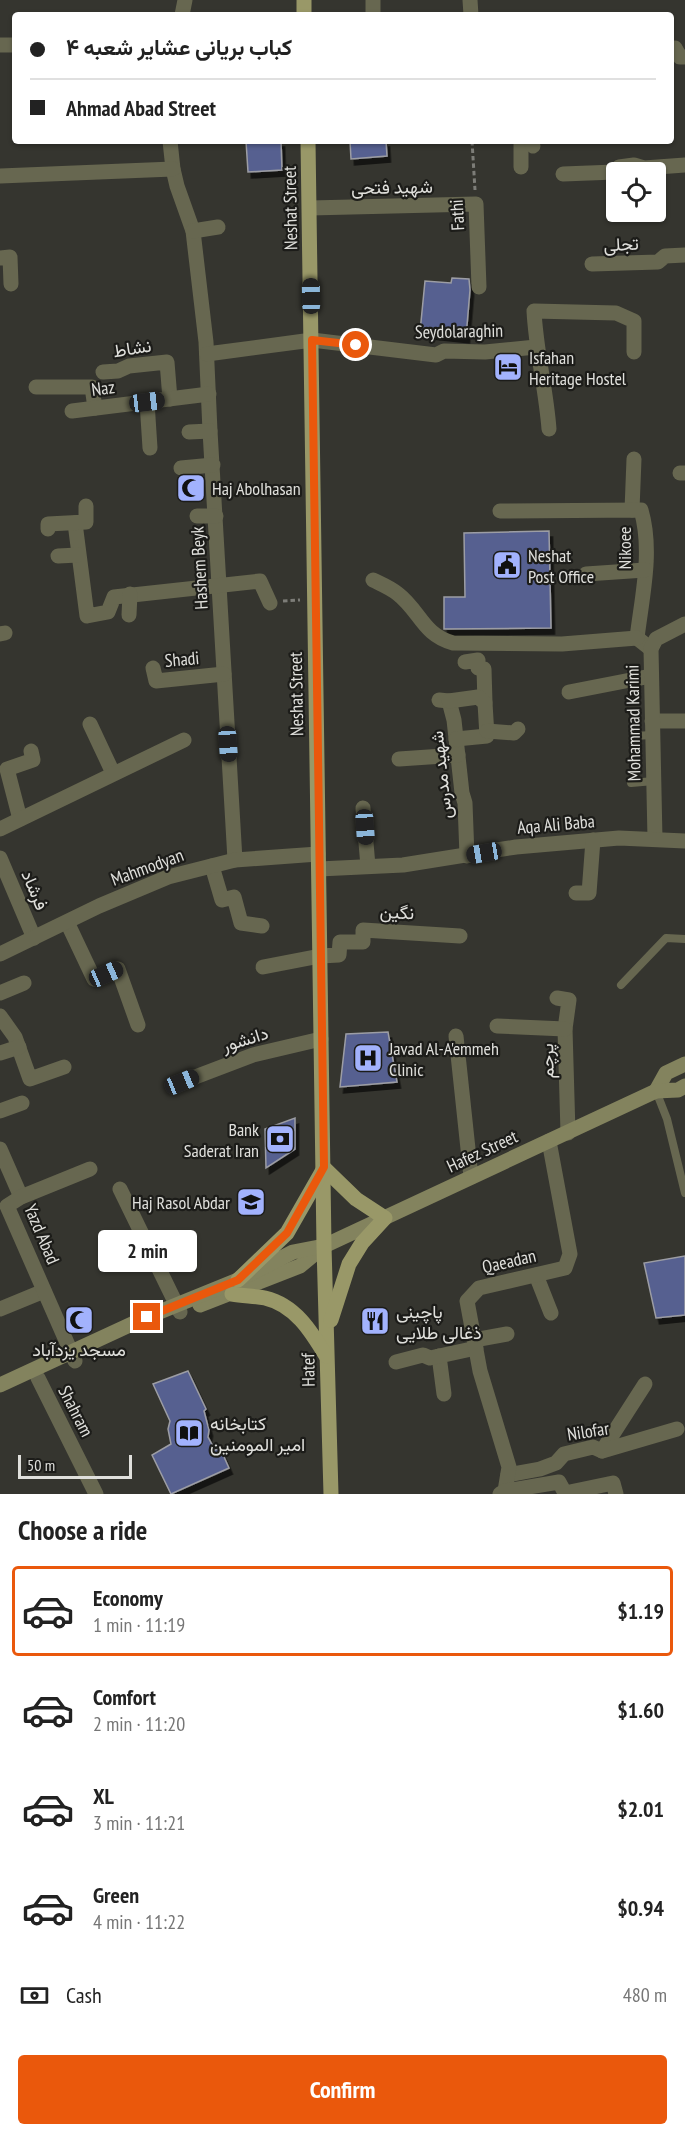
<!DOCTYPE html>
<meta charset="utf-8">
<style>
body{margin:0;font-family:"PT Sans Narrow",Vazirmatn,sans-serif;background:#f6f6f6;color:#222;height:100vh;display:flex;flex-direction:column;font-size:22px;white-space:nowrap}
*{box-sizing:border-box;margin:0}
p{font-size:20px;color:#767676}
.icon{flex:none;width:33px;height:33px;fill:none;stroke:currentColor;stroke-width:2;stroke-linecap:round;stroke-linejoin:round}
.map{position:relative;height:1494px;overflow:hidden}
.side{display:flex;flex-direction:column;background:#fff;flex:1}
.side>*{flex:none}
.guide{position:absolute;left:12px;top:12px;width:662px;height:132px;border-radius:6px;box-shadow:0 2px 4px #0004;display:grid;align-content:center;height:132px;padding:0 18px;background:#fff}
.controls{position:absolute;left:606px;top:162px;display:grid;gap:12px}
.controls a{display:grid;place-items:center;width:60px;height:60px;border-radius:6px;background:#fff;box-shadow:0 2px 4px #0004;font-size:30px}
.scale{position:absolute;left:18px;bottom:15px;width:114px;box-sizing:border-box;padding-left:6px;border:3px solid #e0e0dc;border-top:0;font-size:16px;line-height:21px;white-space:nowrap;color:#e0e0dc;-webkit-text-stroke:4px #1c1c19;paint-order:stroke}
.end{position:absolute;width:27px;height:27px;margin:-14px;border:8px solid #ea580c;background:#fff;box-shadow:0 0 0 3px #fff}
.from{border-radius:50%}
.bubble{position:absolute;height:42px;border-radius:6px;background:#fff;box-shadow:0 2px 4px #0004;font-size:20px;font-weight:700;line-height:42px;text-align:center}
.car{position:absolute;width:18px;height:36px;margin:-18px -9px;border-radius:8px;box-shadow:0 0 4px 2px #0007;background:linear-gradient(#222 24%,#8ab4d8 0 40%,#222 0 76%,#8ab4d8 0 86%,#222 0)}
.guide b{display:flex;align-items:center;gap:21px;height:57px;font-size:22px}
.guide b+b{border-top:2px solid #e0e0e0}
.guide i{width:15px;height:15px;background:#222}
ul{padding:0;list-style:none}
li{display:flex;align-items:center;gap:18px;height:90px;margin:0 12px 9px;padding:0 6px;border:3px solid transparent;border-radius:6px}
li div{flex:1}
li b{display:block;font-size:22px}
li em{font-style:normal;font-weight:700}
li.current{border-color:#ea580c}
li>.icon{width:54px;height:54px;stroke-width:1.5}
h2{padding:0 18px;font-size:27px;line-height:72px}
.pay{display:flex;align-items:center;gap:15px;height:66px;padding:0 18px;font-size:22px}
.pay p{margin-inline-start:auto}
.cta{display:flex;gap:12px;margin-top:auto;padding:12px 18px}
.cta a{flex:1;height:69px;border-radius:6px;background:#ea580c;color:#fff;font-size:24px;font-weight:700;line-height:69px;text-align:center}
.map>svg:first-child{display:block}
.building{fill:#566090;stroke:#9c9da4;stroke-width:1.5;filter:url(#shadow)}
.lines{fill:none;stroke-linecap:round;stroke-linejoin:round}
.path{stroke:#7d7d78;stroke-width:3;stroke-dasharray:4.5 3;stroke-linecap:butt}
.lane{stroke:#676750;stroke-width:8}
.street{stroke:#676750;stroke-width:15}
.secondary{stroke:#83835e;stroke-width:15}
.primary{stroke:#999868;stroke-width:15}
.route{stroke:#ea580c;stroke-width:8}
.labels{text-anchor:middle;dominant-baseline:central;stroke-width:4.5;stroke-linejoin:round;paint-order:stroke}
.street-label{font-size:18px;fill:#e0e0dc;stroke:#1c1c19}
.poi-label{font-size:18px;fill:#e0e0dc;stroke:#1c1c19;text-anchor:start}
</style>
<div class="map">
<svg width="685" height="1494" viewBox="0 0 685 1494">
<defs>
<filter id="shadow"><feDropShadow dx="3.5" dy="6" stdDeviation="0" flood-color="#0009"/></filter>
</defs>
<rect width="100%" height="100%" fill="#35352f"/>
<g class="building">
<path d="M246 141H281L282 170 248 172Z"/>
<path d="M350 141H386L387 156 351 159Z"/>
<path d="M452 278 469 279 470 290 466 337 420 332 425 281 451 283Z"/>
<path d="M549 531 551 628 444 629V597H465L464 533Z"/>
<path d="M388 1032 397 1082 340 1087 346 1034Z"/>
<path d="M295 1118V1149L266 1168 265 1129Z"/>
<path d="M685 1256V1315L656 1318 644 1263Z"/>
<path d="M188 1371 206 1409 204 1411 209 1430 208 1437 215 1450 220 1448 229 1468 171 1494 152 1455 171 1444 168 1429 170 1421 153 1384Z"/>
</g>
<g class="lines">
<g class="path">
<path d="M472 141 475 190"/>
<path d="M283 601 300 600"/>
</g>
<g class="lane">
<path d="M633 736 652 735"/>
<path d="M631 783 654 781"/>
<path d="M621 985 666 938 685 939"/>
<path d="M656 1091 667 1119 685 1193"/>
</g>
<g class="street">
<path d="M373 0V15"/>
<path d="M470 0 471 15"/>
<path d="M182 15 185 0"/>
<path d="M0 45H15"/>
<path d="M670 48H675L680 57H685"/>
<path d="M170 141 173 169 177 186 193 231 206 342 210 431 235 860"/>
<path d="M521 141V167"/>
<path d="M531 141 533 146"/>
<path d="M563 174 615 172 619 167 634 165 644 168 685 165"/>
<path d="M0 176 173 169"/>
<path d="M310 208 476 204 479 287"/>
<path d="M193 231 218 227"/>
<path d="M0 258 10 257 11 284"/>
<path d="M592 264 658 262 665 256 685 255"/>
<path d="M207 354 312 340 436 355 444 351 485 352 536 347"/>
<path d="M103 372 118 371 129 366 167 362 170 399"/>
<path d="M36 387H92L95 408"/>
<path d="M147 402 150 448"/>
<path d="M72 411 209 394"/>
<path d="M549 429C546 389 536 351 534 311L616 313 634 321V352"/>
<path d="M189 432 210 431"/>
<path d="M181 468 213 465"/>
<path d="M680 473H685"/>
<path d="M632 510 634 459"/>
<path d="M500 511 641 510C653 551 642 596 637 638L651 649"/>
<path d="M197 516H216"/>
<path d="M75 523 87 616 108 612 114 597 260 581 270 603"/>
<path d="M48 529V524L86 522V506"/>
<path d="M58 556 78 555"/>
<path d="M586 574 645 570"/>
<path d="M373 580C381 584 391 588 398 594 420 611 423 635 453 643L562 644 637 638"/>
<path d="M129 615 130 594"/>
<path d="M0 634 5 633"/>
<path d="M465 662 478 660V668L484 669 485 703"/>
<path d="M153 668 156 681 224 674"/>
<path d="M569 692 651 676"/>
<path d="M439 700 449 701 454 720 462 793 465 803 467 856"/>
<path d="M449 701 478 697 485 703 487 736 456 739"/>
<path d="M652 721H684"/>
<path d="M90 724 113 773"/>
<path d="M487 731 514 733 518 729"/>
<path d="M399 759 458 755"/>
<path d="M363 808 368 866"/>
<path d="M20 819 7 769 33 760 31 751"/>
<path d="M0 829 184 740"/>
<path d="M655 839 651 649 656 639 685 624"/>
<path d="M0 858 34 938"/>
<path d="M212 866 222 900 234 897 241 923 262 926"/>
<path d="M319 869 403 865 516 847 619 838 685 841"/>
<path d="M576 893H589L593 840"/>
<path d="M67 922 94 979 118 969 138 1025"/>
<path d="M0 954 99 906 168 877 235 860 318 854"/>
<path d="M263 967 320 956 339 955 340 942H363V930L460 936"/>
<path d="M0 993 24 983"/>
<path d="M557 998 569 1000 565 1029 568 1133"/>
<path d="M0 1016 15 1037 30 1079 64 1067"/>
<path d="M497 1026 565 1029"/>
<path d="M456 1036 471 1177"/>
<path d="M0 1053 19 1047"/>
<path d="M182 1082 253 1055 321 1039"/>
<path d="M0 1111 22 1103"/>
<path d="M0 1149 21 1197"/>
<path d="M120 1189 180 1312"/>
<path d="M536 1275 551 1313"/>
<path d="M0 1309 44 1291"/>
<path d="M474 1340 507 1334"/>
<path d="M439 1356 444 1394"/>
<path d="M75 1361 7 1206 21 1197 90 1169"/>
<path d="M396 1362 423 1355 430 1358 476 1348"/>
<path d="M38 1378 96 1494"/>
<path d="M602 1451 645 1384"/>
<path d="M508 1475 540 1469 556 1463 564 1454 593 1447 602 1451 677 1429"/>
<path d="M505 1491 509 1467 480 1371 467 1301 479 1288 565 1268 570 1254 549 1141"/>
<path d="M500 1494 505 1491 559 1482 565 1493 613 1483 616 1494"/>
</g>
<g class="secondary">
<path d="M656 1091 666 1073 685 1064"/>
<path d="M200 1305 300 1266 323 1247"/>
<path d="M0 1385 147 1317 238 1280 293 1252 324 1246 656 1091 678 1090 685 1086"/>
</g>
<g class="primary">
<path d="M304 0V15"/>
<path d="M308 141 324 1246 331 1494"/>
<path d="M324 1168 356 1199 385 1218 362 1243 349 1264 331 1320"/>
<path d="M238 1280 287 1233 323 1170"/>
<path d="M232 1294C243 1296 255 1296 265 1298 295 1305 311 1331 326 1356"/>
</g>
</g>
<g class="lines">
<path class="route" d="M147 1317 238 1280 287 1233 324 1167 312 340 356 345"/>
</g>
<defs>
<g id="hotel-square" transform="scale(1.5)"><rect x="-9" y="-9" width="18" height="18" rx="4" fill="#a2b2fd" stroke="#1c1c19"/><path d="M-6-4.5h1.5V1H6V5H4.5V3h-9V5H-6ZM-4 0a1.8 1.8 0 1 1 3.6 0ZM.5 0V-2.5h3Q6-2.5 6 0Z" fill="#111"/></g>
<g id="mosque-square" transform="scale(1.5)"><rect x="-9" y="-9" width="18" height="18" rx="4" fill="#a2b2fd" stroke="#1c1c19"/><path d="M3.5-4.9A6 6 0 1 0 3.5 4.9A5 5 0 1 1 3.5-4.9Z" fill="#111"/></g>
<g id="civic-square" transform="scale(1.5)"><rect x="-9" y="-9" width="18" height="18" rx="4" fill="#a2b2fd" stroke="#1c1c19"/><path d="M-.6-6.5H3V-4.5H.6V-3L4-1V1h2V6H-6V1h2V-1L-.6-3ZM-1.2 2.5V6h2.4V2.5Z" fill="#111"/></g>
<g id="hospital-square" transform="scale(1.5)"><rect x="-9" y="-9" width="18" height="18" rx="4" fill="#a2b2fd" stroke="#1c1c19"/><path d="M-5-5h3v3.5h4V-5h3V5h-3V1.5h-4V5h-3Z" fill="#111"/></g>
<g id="bank-square" transform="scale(1.5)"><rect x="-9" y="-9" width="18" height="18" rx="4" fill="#a2b2fd" stroke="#1c1c19"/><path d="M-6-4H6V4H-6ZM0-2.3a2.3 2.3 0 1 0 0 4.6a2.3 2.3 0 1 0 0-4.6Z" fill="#111"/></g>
<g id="school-square" transform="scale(1.5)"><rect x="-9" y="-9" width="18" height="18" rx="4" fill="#a2b2fd" stroke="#1c1c19"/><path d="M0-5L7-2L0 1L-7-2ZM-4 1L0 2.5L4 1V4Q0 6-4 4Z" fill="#111"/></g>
<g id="restaurant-square" transform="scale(1.5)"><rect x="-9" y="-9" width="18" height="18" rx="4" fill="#a2b2fd" stroke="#1c1c19"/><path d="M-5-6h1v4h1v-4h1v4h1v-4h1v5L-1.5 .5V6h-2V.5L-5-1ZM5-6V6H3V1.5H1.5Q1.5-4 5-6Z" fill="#111"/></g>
<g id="library-square" transform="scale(1.5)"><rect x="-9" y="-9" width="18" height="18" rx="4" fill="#a2b2fd" stroke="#1c1c19"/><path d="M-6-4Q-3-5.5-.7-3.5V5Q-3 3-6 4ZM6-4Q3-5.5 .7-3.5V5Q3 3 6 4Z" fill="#111"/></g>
</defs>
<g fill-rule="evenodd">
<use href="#hotel-square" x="508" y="367"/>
<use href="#mosque-square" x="191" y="488"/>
<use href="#civic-square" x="507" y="565"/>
<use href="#hospital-square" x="368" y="1058"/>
<use href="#bank-square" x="280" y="1139"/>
<use href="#school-square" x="251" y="1202"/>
<use href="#mosque-square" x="79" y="1320"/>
<use href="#restaurant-square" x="375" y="1321"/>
<use href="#library-square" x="189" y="1433"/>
</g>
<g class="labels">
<g class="street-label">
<text transform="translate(392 187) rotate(-1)">شهید فتحی</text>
<text transform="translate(290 208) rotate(-91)">Neshat Street</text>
<text transform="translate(457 215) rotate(-93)">Fathi</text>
<text transform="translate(621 244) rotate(-3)">تجلی</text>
<text transform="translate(459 331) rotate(-1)">Seydolaraghin</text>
<text transform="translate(132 348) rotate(-9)">نشاط</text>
<text transform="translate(103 388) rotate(-7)">Naz</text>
<text transform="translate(624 548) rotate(-90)">Nikoee</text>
<text transform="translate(199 568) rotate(-93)">Hashem Beyk</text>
<text transform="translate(182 659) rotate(-5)">Shadi</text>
<text transform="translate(296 694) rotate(-91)">Neshat Street</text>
<text transform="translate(633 723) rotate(-91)">Mohammad Karimi</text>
<text transform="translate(441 775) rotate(-96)">شهید مدرس</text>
<text transform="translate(556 824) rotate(-5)">Aqa Ali Baba</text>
<text transform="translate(147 867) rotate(-20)">Mahmodyan</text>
<text transform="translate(35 890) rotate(67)">فرشاد</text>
<text transform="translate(397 912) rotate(3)">نگین</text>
<text transform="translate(245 1039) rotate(-17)">دانشور</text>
<text transform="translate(547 1061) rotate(-91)">پرچم</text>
<text transform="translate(482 1151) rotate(-25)">Hafez Street</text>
<text transform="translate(42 1234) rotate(67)">Yazd Abad</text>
<text transform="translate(509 1261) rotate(-13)">Qaeadan</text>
<text transform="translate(308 1370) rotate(-91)">Hatef</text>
<text transform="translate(76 1411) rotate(63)">Shahram</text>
<text transform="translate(588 1431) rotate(-9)">Nilofar</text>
</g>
<g class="poi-label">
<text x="529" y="357">Isfahan<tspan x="529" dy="21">Heritage Hostel</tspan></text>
<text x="212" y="488">Haj Abolhasan</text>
<text x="528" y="555">Neshat<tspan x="528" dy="21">Post Office</tspan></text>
<text x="389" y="1048">Javad Al-A'emmeh<tspan x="389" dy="21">Clinic</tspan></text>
<text x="259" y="1129" text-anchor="end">Bank<tspan x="259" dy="21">Saderat Iran</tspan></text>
<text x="230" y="1202" text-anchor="end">Haj Rasol Abdar</text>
<text x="396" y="1311">پاچینی<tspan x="396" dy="21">ذغالی طلایی</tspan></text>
<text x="79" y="1349" text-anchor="middle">مسجد یزدآباد</text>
<text x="210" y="1423">کتابخانه<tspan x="210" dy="21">امیر المومنین</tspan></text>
</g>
</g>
</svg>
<div class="controls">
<a><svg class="icon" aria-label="locate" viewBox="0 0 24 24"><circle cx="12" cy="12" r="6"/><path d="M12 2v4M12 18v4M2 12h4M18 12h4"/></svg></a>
</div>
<div class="scale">50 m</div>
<i class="end from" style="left:356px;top:345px"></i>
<i class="end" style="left:147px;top:1317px"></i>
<div class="bubble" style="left:98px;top:1230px;width:99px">2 min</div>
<i class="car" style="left:311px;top:296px;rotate:359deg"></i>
<i class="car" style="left:147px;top:402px;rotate:83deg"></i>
<i class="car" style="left:228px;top:744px;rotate:176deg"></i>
<i class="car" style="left:365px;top:827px;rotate:176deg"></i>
<i class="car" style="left:484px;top:853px;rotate:260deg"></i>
<i class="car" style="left:106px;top:974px;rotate:66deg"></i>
<i class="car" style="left:182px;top:1082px;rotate:68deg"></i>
<div class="guide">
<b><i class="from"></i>کباب بریانی عشایر شعبه ۴</b>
<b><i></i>Ahmad Abad Street</b>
</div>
</div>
<section class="side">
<h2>Choose a ride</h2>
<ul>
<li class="current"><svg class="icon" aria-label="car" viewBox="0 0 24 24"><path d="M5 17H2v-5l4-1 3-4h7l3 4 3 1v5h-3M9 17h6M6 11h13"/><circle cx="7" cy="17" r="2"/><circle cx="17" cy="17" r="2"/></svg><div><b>Economy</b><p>1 min · 11:19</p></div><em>$1.19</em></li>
<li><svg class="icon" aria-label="car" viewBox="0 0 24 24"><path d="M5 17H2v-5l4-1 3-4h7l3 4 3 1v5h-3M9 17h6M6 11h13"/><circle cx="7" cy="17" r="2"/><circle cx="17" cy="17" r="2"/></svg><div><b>Comfort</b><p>2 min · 11:20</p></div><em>$1.60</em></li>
<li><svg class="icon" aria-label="car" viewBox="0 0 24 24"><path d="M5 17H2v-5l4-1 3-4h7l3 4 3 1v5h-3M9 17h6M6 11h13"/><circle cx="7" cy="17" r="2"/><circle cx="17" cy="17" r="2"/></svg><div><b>XL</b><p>3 min · 11:21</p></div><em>$2.01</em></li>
<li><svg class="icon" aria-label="car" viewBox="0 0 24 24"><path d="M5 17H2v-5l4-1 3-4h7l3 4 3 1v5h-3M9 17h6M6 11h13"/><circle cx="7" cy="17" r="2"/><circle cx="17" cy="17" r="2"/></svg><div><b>Green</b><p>4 min · 11:22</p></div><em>$0.94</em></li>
</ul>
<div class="pay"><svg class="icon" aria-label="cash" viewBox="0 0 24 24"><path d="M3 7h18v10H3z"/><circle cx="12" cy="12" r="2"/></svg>Cash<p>480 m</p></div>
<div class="cta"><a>Confirm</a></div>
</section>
